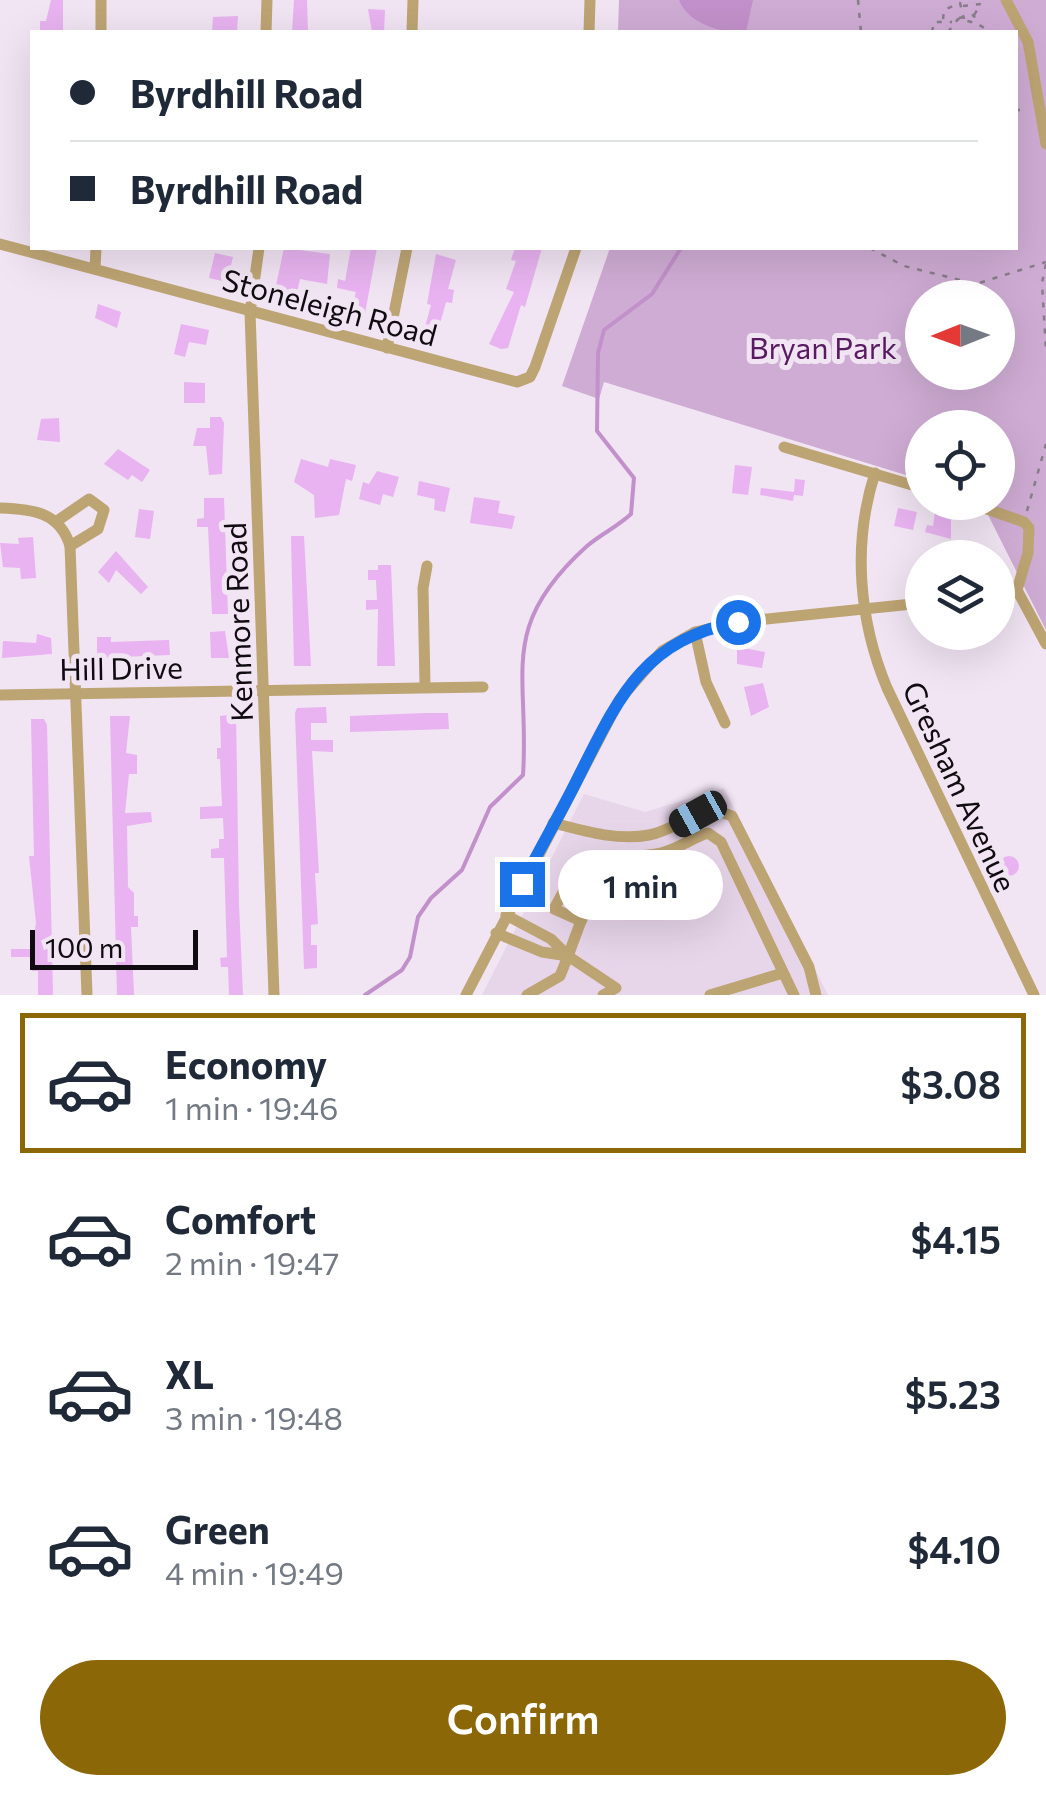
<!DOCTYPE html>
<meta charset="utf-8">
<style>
body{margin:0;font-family:Commissioner,sans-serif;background:#f6f6f7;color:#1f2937;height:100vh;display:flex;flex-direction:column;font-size:38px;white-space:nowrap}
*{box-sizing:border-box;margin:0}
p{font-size:32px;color:#747a83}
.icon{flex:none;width:55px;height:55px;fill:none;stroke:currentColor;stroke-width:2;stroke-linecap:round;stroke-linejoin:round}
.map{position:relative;height:995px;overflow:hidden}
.panel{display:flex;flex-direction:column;background:#fff;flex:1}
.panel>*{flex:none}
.guide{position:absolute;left:30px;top:30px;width:988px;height:220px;border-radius:0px;box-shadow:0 10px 40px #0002;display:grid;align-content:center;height:220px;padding:0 40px;background:#fff}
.needle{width:65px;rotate:269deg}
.tools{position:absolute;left:905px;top:280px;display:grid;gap:20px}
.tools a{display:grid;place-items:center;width:110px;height:110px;border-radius:50%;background:#fff;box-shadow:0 10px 40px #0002;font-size:50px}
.scale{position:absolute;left:30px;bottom:25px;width:168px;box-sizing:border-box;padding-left:10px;border:5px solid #0f0b10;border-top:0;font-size:28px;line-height:35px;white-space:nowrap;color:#0f0b10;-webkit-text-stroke:8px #f1e4f3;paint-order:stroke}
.end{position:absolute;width:45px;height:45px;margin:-22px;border:12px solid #1a73e8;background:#fff;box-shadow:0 0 0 5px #fff}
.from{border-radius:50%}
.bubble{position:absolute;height:70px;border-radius:35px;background:#fff;box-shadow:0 10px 40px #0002;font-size:32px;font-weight:600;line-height:70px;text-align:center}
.car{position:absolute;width:30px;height:60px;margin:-30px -15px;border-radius:12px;box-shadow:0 0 8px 2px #0007;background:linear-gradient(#222 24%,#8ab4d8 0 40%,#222 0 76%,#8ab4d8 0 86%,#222 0)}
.guide b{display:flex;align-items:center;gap:35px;height:95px;font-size:38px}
.guide b+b{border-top:2px solid #e0e1e3}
.guide i{width:25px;height:25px;background:#1f2937}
ul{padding:18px 0 0;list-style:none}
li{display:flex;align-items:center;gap:30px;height:140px;margin:0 20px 15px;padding:0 20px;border:5px solid transparent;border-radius:0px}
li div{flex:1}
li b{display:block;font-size:38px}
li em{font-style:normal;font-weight:600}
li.on{border-color:#8c6708}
li>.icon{width:90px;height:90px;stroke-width:1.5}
.primary-button{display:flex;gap:20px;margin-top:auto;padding:20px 40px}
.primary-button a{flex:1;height:115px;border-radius:60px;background:#8c6708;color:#fff;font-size:40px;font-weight:600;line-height:115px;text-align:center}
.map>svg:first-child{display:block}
.built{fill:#e7d5ea}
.green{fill:#cfacd4;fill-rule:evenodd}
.water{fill:#c290ca}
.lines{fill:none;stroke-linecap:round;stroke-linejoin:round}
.stream{stroke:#c290ca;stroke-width:4}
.building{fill:#e8b3f0}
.path{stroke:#877e89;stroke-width:2.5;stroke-dasharray:5 8;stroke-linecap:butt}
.minor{stroke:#bda473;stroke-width:11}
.route{stroke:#1a73e8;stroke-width:12}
.labels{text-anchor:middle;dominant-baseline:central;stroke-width:10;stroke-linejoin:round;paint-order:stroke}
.street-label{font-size:30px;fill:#0f0b10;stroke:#f1e4f3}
.park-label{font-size:30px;fill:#581a61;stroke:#f1e4f3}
</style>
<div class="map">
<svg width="1046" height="995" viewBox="0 0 1046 995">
<rect width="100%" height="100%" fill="#f1e4f3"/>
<path class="built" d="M724 788 828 995H482L584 794 645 812Z"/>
<path class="green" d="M619 0H1046V630L982 503 998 502V428H922V480L604 382 599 399 562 386 610 248H1015V32H618ZM922 298H998V372H922Z"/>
<path class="water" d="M679 0H753L746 32C722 33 689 25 679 0Z"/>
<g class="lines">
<path class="stream" d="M365 995 402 970 410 957 418 917 431 898 462 870 490 807 523 775C530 673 496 628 587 546 601 534 617 527 631 514L634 478 597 431 598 353 604 330 652 294 681 248"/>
</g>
<g class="building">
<path d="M51 0H63V32H40V21H46Z"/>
<path d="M294 0H307L308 32H292Z"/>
<path d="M368 9 385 10 384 32H372Z"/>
<path d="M238 16 237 32H212L213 17Z"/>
<path d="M284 248 330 254 327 284 300 279 295 301 278 296 280 291 275 290Z"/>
<path d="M351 248H377L364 319 349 315 356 292 337 288 338 279 345 281Z"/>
<path d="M515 248H542L525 307 521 305 508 348 501 349 489 344 514 292 506 289 516 261 511 260Z"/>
<path d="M215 253 233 257 227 282 209 278Z"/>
<path d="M436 254 456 260 448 289 454 290 452 303 446 302 435 342 422 338 431 305 427 304Z"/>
<path d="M98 304 121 312 117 328 95 318Z"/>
<path d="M181 324 209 330 206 345 189 342 185 357 174 354Z"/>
<path d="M184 382 205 383V403H184Z"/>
<path d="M210 417H221L224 423 222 474 209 475 206 446H193L197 428H210Z"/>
<path d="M59 418 60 442 37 440 41 419Z"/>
<path d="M118 449 150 470 142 482 132 475 128 480 104 464Z"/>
<path d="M301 459 328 467 330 459 356 465 352 481 346 479 339 515 315 518 314 495 294 482Z"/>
<path d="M735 465 752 467 748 495 732 493Z"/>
<path d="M377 471 399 477 393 497 383 494 380 505 359 499 363 482 369 484Z"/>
<path d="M795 479 805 480 803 496 794 495 793 501 760 495 761 488 794 492Z"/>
<path d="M419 481 450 488 445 512 434 510 435 499 417 495Z"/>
<path d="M474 497 500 501 498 513 515 516 512 529 470 523Z"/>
<path d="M204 498H224L228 614H212L208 527H197V519L204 518Z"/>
<path d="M898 508 917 512 913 530 894 526Z"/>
<path d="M139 509 154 511 150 539 135 537Z"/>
<path d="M935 512 951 514V539L925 532 927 525 933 526Z"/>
<path d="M291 536H304L311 666H294Z"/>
<path d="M33 537 36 578 21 579 20 568 3 567 0 543 19 544 18 538Z"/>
<path d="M116 551 148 587 141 594 116 570 109 583 98 572Z"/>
<path d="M378 565H391L395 666H377L378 609 366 610V600H377L376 580H368V570H378Z"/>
<path d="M225 631 229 658H211L210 632Z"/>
<path d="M37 634 51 638 52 654 2 658 3 641 36 643Z"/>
<path d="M97 637H111V642L169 640 170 655 97 658Z"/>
<path d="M737 647 765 652 762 668 737 664Z"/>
<path d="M763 683 769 707 751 716 744 687Z"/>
<path d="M326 707 327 723H311V740H333V752L312 751 319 873H315L318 924 311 925V945H317V968L304 969 295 713 297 708Z"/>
<path d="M426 713H448L449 729 350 732V716Z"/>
<path d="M236 714 239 904 243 995H229L228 967H221L220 958 227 957 224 858H211V849L219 848V839H224L223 818 200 819V807L222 806 220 759H217V748H221L220 716Z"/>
<path d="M110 716H130L126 753 137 755V774H129L125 813 151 812 152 822 127 826 128 887 134 893V916H138V927H131L134 995H117Z"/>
<path d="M31 719H44L47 725 53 995H38V971H32V957H11V949H32L36 923 29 856H34Z"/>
<circle cx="1009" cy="866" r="10"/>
</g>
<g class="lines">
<g class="path">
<path d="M858 0 861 32"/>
<path d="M963 6 981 4 974 15"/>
<path d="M959 18 974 15 975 20"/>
<path d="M943 19 944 10 960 3 964 19"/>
<path d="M932 32 934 22H952"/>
<path d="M948 32 958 19 976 23 991 32"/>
<path d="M1015 110H1028"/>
<path d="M870 248 904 266 976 284 1046 262"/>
<path d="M1046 264 1042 283 1046 351"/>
<path d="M1027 511 1046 444"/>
</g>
<g class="minor">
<path d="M1006 0 1028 42 1046 144"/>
<path d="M101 32V0"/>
<path d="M266 32 267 0"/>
<path d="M412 32 413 0"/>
<path d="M589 32 590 0"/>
<path d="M0 244 517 382 530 377 535 367 576 248"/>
<path d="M259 248 250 312 274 995"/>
<path d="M95 269 96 248"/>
<path d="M387 348 407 248"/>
<path d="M784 447 922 488"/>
<path d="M875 473C852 544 859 621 887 688L1034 995"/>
<path d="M967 502 1024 522 1029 528 1028 553 1017 590"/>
<path d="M0 508C32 509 60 512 70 546L87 995"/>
<path d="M57 521 89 499 104 510 98 529 70 546"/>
<path d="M1017 590 1046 644"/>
<path d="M998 595 1017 590"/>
<path d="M695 632 706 682 725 723"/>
<path d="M425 685 423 588 427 566"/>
<path d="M0 695 483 687"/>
<path d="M553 823C584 831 618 841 649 835 680 829 700 802 732 816L809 967 816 995"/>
<path d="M506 915 551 939 568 956"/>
<path d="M581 921 611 859"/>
<path d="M496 933 542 952 568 956"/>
<path d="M568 956 581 921 554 909 579 863C603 852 635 859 661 853 678 849 692 838 708 833L721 842 794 995"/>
<path d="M466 995 620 699 662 651 695 632 738 622 922 603"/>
<path d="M527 995 560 976 568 956 616 988 603 995"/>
<path d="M710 995 783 973"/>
</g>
</g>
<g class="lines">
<path class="route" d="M522 884C539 850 559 816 576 782 617 701 641 640 738 622"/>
</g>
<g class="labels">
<g class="street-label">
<text transform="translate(330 306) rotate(15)">Stoneleigh Road</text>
<text transform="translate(237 622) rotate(-92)">Kenmore Road</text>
<text transform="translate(121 667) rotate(-1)">Hill Drive</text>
<text transform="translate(961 786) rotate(65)">Gresham Avenue</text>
</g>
<g class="park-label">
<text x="823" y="346">Bryan Park</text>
</g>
</g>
</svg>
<div class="tools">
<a><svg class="needle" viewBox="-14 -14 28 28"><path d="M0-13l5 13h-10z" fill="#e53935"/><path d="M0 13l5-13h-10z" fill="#747a83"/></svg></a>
<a><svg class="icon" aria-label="locate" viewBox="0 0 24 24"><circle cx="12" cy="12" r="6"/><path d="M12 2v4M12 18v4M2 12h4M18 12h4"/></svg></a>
<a><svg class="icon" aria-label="layers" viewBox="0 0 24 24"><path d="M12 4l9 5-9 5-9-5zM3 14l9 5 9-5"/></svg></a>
</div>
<div class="scale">100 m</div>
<i class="end from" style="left:738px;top:622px"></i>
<i class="end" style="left:522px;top:884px"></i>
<div class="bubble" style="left:558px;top:850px;width:165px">1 min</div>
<i class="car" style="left:698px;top:814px;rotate:241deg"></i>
<div class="guide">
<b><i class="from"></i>Byrdhill Road</b>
<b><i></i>Byrdhill Road</b>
</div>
</div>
<section class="panel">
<ul>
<li class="on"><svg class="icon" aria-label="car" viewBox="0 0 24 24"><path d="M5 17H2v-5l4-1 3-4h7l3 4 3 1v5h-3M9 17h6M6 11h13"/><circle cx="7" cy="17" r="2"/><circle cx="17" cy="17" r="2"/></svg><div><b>Economy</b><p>1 min · 19:46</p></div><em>$3.08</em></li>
<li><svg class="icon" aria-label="car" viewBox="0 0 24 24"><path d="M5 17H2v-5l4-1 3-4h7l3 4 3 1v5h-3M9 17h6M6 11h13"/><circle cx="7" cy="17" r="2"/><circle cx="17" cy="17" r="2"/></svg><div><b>Comfort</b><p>2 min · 19:47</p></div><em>$4.15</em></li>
<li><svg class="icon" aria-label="car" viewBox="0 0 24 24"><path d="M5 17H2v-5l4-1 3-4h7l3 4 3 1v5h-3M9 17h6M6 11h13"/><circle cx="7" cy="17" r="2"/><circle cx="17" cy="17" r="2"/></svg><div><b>XL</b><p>3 min · 19:48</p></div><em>$5.23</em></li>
<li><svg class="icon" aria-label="car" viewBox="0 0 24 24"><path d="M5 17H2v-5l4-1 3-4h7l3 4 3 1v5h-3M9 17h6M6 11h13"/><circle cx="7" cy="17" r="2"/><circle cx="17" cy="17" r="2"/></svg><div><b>Green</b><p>4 min · 19:49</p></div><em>$4.10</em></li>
</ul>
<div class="primary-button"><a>Confirm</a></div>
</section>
